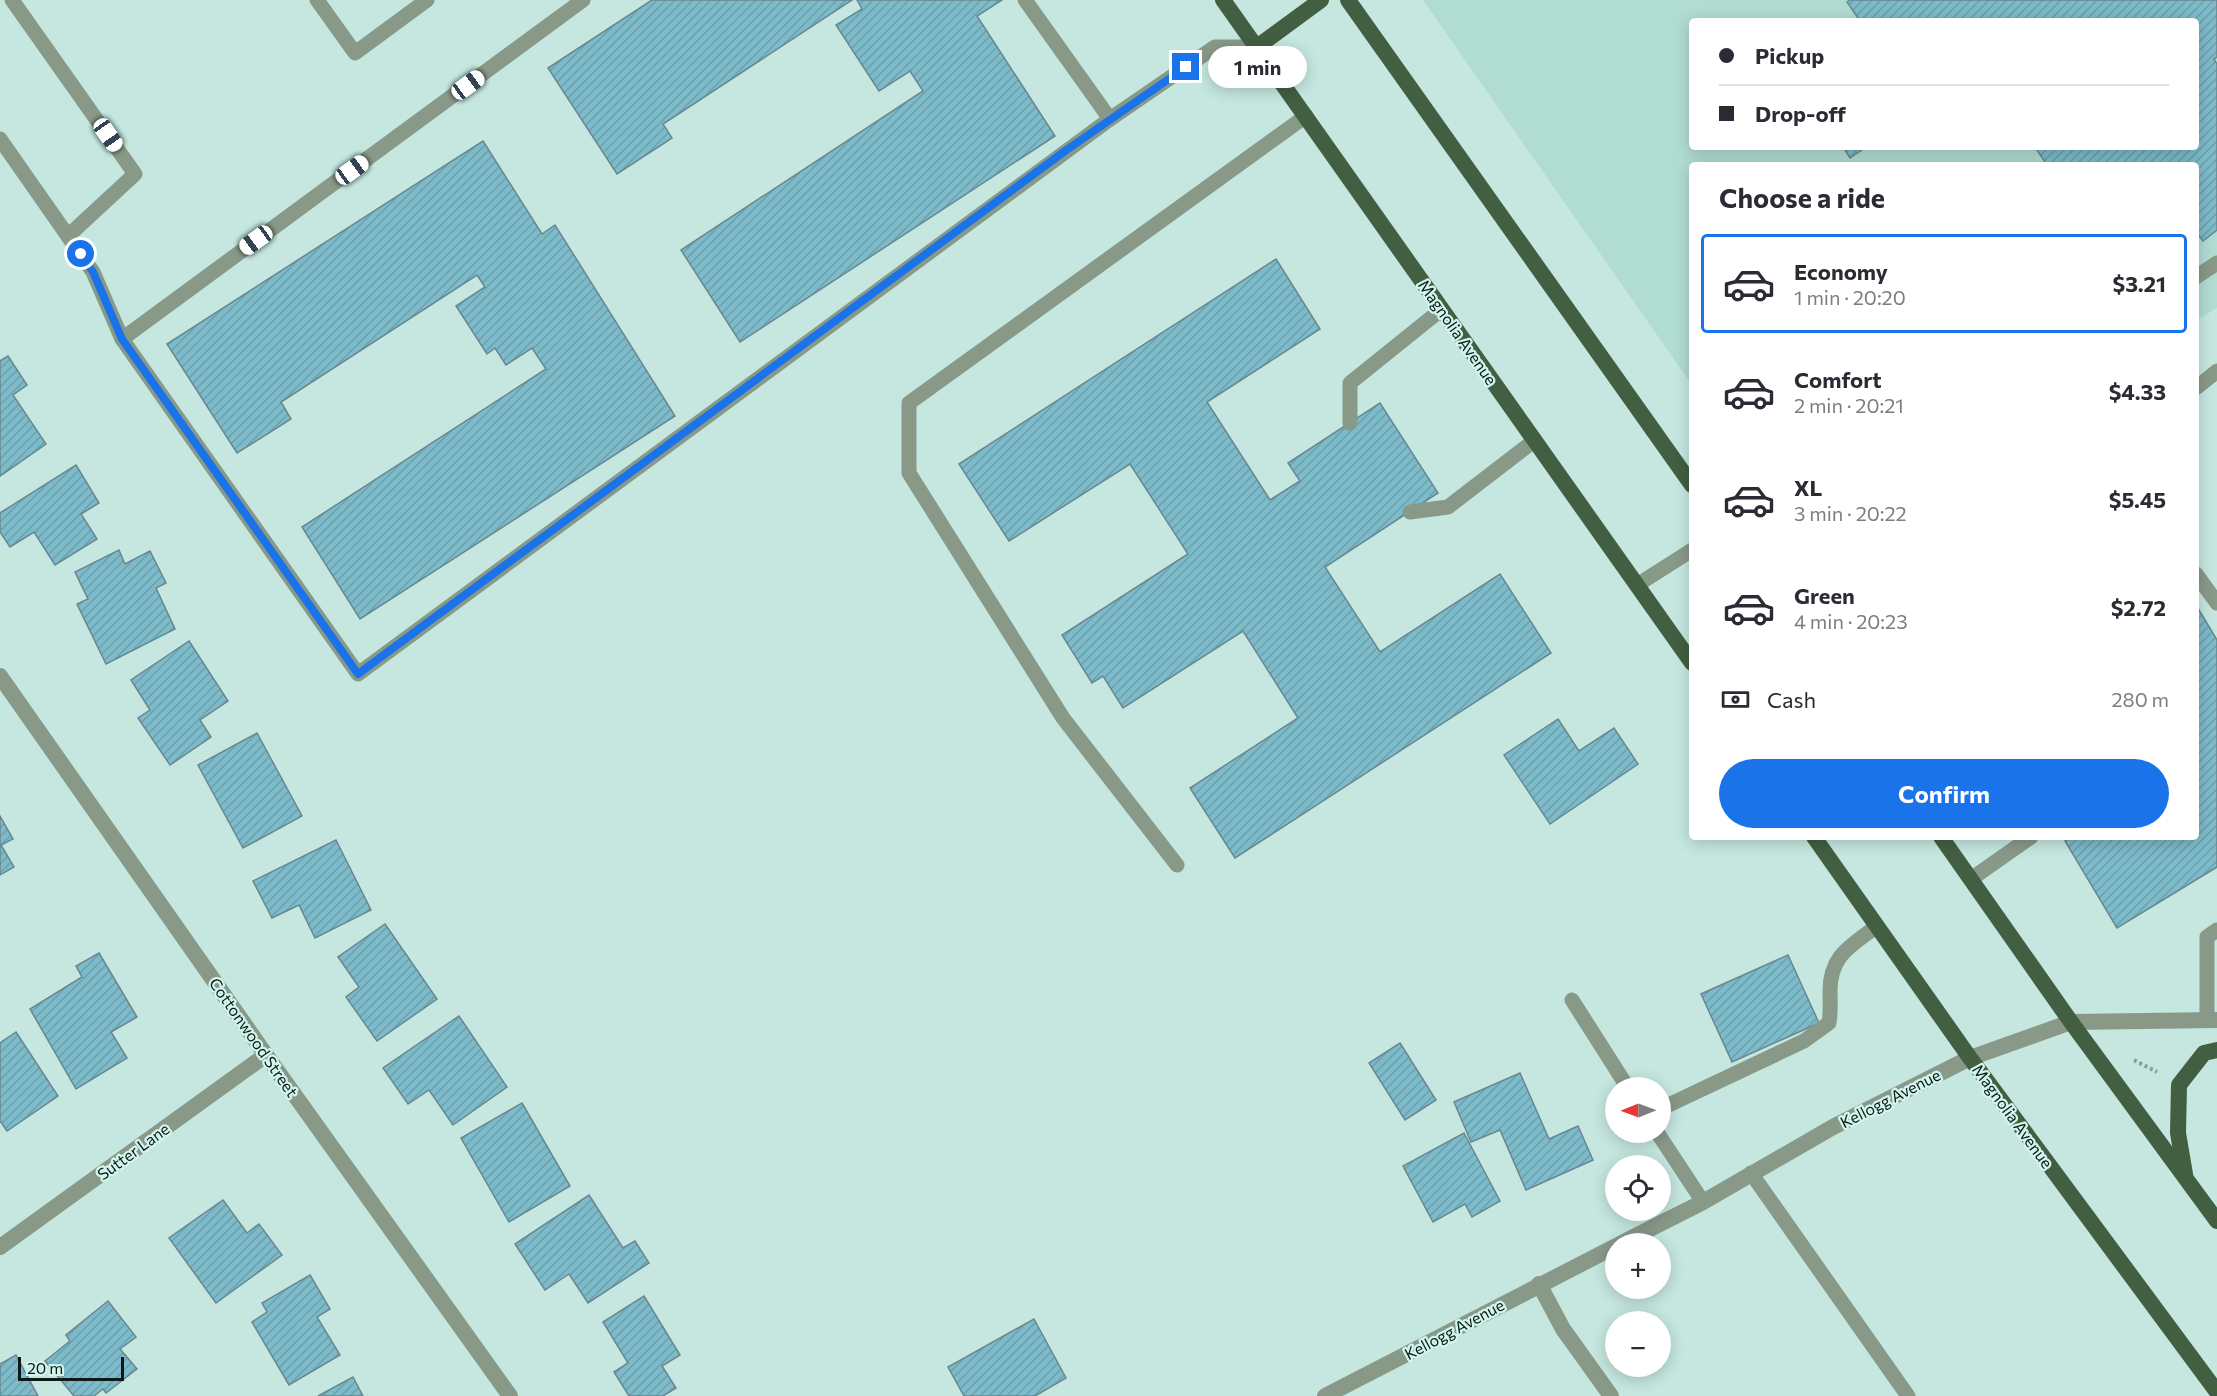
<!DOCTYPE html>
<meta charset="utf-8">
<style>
body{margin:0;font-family:Commissioner,sans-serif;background:#f7f7f7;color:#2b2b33;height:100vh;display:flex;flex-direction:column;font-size:22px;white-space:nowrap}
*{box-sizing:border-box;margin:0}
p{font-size:20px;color:#7c7c81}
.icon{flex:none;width:33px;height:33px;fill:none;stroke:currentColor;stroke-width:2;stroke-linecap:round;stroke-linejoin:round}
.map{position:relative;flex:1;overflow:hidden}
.sheet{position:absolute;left:1689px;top:162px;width:510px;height:678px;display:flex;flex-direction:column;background:#fff;border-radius:6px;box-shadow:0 3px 15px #0003}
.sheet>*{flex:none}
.hud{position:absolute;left:1689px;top:18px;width:510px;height:132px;border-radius:6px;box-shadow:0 3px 15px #0003;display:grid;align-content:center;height:132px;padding:0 30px;background:#fff}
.needle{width:39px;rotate:269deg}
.tools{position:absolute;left:1605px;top:1077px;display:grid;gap:12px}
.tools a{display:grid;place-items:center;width:66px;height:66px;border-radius:50%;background:#fff;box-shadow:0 3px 15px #0003;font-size:30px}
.scale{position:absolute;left:18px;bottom:15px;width:106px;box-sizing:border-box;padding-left:6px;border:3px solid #0c1916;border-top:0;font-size:16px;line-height:21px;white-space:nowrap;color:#0c1916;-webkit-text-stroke:4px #d2f5ed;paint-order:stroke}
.end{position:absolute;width:27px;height:27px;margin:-14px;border:8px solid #1a73e8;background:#fff;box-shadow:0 0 0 3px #fff}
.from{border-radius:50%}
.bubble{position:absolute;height:42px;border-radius:21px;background:#fff;box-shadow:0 3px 15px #0003;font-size:20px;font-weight:700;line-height:42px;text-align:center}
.car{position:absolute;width:18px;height:36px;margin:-18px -9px;border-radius:8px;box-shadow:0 0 4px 2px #0007;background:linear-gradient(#fff 24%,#345 0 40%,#fff 0 76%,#345 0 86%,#fff 0)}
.hud b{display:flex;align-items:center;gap:21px;height:57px;font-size:22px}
.hud b+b{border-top:2px solid #e1e1e2}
.hud i{width:15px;height:15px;background:#2b2b33}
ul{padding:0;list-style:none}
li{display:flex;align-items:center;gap:18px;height:99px;margin:0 12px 9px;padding:0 18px;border:3px solid transparent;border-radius:6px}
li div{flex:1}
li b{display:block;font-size:22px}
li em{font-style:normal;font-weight:700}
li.selected{border-color:#1a73e8}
li>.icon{width:54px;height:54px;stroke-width:1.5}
h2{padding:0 30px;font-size:27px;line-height:72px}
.pay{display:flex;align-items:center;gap:15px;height:66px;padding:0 30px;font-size:22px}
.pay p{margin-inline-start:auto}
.button{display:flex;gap:12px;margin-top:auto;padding:12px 30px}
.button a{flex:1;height:69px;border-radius:36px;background:#1a73e8;color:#fff;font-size:24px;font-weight:700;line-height:69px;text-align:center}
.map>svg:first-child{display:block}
.built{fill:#b1dcd2;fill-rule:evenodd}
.building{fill:url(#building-hatch);stroke:#68878f;stroke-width:1.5}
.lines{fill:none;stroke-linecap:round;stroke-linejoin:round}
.path{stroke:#859f9a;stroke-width:4;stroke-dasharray:3 3;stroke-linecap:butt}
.service{stroke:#899988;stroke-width:15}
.minor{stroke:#899988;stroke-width:16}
.tertiary{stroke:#899988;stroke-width:16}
.primary{stroke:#425f42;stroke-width:16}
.route{stroke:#1a73e8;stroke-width:8}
.labels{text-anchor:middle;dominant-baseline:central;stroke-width:4.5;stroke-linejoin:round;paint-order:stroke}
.street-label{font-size:16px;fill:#0c1916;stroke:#d2f5ed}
</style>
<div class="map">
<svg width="2217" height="1396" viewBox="0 0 2217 1396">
<defs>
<pattern id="building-hatch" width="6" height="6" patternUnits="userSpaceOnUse" patternTransform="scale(1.5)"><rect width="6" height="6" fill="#7dbbca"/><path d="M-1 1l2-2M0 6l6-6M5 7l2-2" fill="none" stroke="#6ba0ad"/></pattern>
</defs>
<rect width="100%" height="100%" fill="#c5e7e0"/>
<path class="built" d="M1423 0H2217V308L2196 320V165H1692V385ZM1692 21H2196V147H1692Z"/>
<g class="building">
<path d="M652 0H852L663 124 672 138 617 174 548 68Z"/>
<path d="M857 0H1002L977 16 1055 136 740 342 681 250 923 91 910 71 879 91 836 25 862 9Z"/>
<path d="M1850 0H2217V57L2214 59 2217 64V230L2203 241 2196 232V165H2047L2035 147H2196V21H1860L1847 2Z"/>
<path d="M483 141 542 234 555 225 675 416 360 619 302 527 546 369 532 348 506 365 495 348 487 354 456 306 485 287 477 275 281 402 291 419 237 453 167 344Z"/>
<path d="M1843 147H1866L1850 158Z"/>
<path d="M1276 259 1320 329 1207 402 1270 500 1300 481 1288 463 1380 403 1438 493 1325 567 1380 652 1500 574 1551 653 1235 858 1190 788 1298 718 1243 631 1123 708 1103 676 1092 683 1062 635 1188 554 1130 464 1009 541 959 464Z"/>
<path d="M8 356 27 385 13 395 46 444 0 476V361Z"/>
<path d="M76 465 99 503 81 514 97 539 55 565 34 532 10 547 0 532V513Z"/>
<path d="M119 550 125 564 150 551 166 583 156 588 175 629 106 664 77 604 88 599 75 572Z"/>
<path d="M2196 605 2217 640V867L2117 928 2065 841 2071 837H2196Z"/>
<path d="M189 641 228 701 200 720 211 737 170 765 138 718 150 710 131 680Z"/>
<path d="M1558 719 1579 751 1614 728 1638 764 1550 824 1504 755Z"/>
<path d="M257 733 302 816 243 848 198 765Z"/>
<path d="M0 816 13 839 1 845 14 867 0 875Z"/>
<path d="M336 840 371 910 315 938 299 905 272 918 253 881Z"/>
<path d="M385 924 437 999 377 1041 346 997 359 987 338 957Z"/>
<path d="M99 953 137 1017 111 1032 127 1058 76 1089 30 1009 82 977 76 966Z"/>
<path d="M1788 955 1819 1023 1732 1062 1701 994Z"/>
<path d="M459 1016 507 1087 453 1125 429 1090 408 1104 383 1068Z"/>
<path d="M16 1032 58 1096 7 1131 0 1121V1043Z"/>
<path d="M1400 1043 1436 1100 1405 1120 1369 1063Z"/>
<path d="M1520 1073 1549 1139 1578 1126 1593 1160 1526 1190 1500 1130 1471 1142 1454 1102Z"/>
<path d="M522 1103 570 1186 509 1222 461 1138Z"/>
<path d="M1464 1133 1500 1201 1472 1217 1465 1204 1433 1222 1403 1166Z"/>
<path d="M589 1195 623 1248 635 1241 649 1263 588 1303 569 1274 545 1290 515 1244Z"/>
<path d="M223 1200 247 1233 259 1224 282 1255 216 1303 169 1238Z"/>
<path d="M310 1275 330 1309 317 1317 340 1355 289 1385 252 1322 267 1312 262 1303Z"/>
<path d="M644 1296 680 1355 662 1366 676 1388 663 1396H629L614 1372 628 1363 603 1322Z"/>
<path d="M108 1301 136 1337 120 1349 137 1369 106 1393 103 1389 94 1396H74L45 1361 70 1341 66 1335Z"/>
<path d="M1034 1319 1066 1378 1035 1396H964L948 1367Z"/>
<path d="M16 1355 38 1396H0V1364Z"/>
<path d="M353 1377 363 1396H318Z"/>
</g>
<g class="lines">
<path class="path" d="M2134 1060 2157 1072"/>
<g class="service">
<path d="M12 0 135 174 68 236"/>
<path d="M317 0 355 53 427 0"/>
<path d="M583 0 122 339 358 674 1110 119 1215 47H1257"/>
<path d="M1025 0 1110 119"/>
<path d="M0 139 93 272 122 339"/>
<path d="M2196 277 2217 263"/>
<path d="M2196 388 2217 371"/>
<path d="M1350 423V383L1442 309"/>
<path d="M1410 512 1448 507 1535 440"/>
<path d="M2196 574 2217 603"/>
<path d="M1637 585 1692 550"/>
<path d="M1177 865 1063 718 909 473V403L1306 116"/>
<path d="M1971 879 2031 837"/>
<path d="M1572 1000 1628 1088"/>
<path d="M2207 1020V937L2217 930"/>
<path d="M1660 1109 1804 1041 1829 1023C1831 1012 1830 1002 1830 991 1830 955 1851 946 1877 926"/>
<path d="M1657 1132 1703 1202"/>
<path d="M1751 1173 1908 1396"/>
</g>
<g class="minor">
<path d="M0 676 266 1055 510 1396"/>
<path d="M0 1247 266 1055"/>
<path d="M1539 1284 1563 1329 1611 1396"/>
</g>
<g class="tertiary">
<path d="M1620 1244 1703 1202 1833 1127 1970 1058 2071 1022 2217 1020"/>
<path d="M1325 1396 1616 1246"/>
</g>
<g class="primary">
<path d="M1223 0 1692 663"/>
<path d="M1348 0 1692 485"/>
<path d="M1257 47 1321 0"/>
<path d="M1814 837 1970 1058 2217 1392"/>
<path d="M1941 837 2071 1022 2217 1221"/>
<path d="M2185 1174 2178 1133 2179 1085 2204 1053 2217 1050"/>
</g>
</g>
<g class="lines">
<path class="route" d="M81 254 93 272 122 339 358 674 1065 151 1186 67"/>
</g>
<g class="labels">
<g class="street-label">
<text transform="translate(1458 332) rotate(55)">Magnolia Avenue</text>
<text transform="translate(254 1037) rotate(55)">Cottonwood Street</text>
<text transform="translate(1890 1098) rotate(-27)">Kellogg Avenue</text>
<text transform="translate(2013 1116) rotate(54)">Magnolia Avenue</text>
<text transform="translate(133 1151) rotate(-36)">Sutter Lane</text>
<text transform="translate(1454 1329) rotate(-28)">Kellogg Avenue</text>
</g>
</g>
</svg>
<div class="tools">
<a><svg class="needle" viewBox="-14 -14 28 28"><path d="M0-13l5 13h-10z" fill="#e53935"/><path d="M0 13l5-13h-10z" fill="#7c7c81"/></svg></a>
<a><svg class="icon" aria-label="locate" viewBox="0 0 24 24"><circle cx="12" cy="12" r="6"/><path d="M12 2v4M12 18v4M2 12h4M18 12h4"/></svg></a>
<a>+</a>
<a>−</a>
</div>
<div class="scale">20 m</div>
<i class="end from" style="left:81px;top:254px"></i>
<i class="end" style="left:1186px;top:67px"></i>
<div class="bubble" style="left:1208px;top:46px;width:99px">1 min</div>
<i class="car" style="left:468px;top:85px;rotate:54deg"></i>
<i class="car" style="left:108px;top:135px;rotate:145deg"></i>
<i class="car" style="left:352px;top:170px;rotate:54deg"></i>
<i class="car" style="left:256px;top:240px;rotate:234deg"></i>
<div class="hud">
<b><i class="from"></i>Pickup</b>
<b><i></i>Drop-off</b>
</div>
<section class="sheet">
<h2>Choose a ride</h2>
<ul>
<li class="selected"><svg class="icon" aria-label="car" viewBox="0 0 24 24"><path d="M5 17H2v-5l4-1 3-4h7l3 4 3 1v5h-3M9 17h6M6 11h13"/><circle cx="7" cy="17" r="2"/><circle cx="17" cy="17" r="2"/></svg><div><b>Economy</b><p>1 min · 20:20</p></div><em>$3.21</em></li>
<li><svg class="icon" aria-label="car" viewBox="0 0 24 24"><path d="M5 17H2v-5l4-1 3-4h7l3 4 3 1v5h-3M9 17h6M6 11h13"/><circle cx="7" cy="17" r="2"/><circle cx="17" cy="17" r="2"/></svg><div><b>Comfort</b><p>2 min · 20:21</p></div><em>$4.33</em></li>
<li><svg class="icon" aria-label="car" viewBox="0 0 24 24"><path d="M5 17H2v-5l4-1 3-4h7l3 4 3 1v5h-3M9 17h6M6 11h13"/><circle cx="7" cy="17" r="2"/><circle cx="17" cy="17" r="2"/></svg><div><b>XL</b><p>3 min · 20:22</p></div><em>$5.45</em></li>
<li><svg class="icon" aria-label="car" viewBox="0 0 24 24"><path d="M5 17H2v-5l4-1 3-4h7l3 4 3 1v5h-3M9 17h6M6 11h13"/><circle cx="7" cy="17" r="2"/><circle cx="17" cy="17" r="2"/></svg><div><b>Green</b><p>4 min · 20:23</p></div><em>$2.72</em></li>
</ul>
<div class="pay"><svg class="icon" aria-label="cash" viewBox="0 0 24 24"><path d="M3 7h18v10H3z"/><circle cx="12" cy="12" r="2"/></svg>Cash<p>280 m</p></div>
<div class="button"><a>Confirm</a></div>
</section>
</div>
